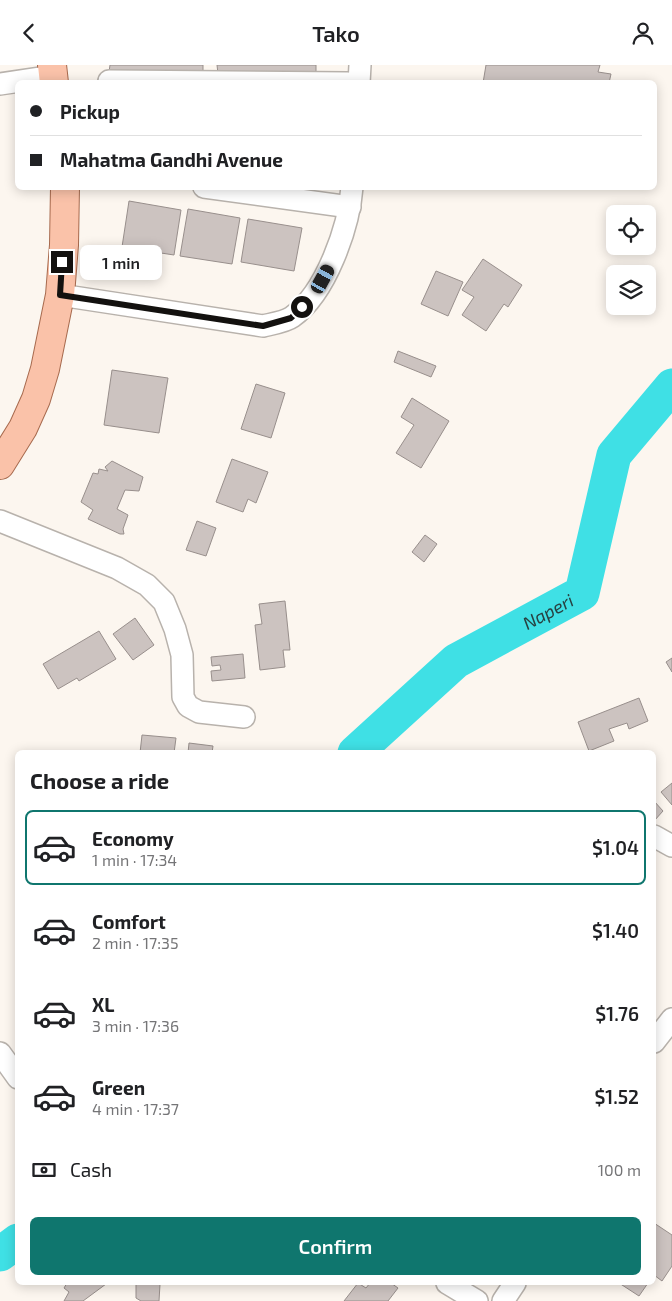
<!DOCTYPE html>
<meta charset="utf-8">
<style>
body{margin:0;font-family:"Exo 2",sans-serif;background:#f2f2f2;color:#202124;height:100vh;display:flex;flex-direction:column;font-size:19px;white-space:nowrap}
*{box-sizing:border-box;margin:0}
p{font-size:16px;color:#757577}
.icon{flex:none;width:28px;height:28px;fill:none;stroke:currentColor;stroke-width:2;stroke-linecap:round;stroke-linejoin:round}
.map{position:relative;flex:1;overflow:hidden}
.drawer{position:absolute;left:15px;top:685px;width:641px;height:535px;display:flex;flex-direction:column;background:#fff;border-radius:8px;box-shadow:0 2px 12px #0003}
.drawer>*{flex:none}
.top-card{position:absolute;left:15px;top:15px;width:642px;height:110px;border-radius:8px;box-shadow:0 2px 12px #0003;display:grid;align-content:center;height:110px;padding:0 15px;background:#fff}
.buttons{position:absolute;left:606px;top:140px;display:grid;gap:10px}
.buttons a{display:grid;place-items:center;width:50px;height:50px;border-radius:8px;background:#fff;box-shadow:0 2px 12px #0003;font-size:25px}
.end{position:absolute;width:22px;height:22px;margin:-11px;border:6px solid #13110f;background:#fff;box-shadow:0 0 0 2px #fff}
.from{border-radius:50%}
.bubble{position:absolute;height:35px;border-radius:8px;background:#fff;box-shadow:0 2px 12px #0003;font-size:16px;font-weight:600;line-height:35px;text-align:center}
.car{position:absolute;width:15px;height:30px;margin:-15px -8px;border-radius:6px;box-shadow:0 0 4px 1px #0007;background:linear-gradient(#222 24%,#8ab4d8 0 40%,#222 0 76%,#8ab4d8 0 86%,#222 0)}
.top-card b{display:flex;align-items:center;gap:18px;height:48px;font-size:19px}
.top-card b+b{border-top:1px solid #e0e0e0}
.top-card i{width:12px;height:12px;background:#202124}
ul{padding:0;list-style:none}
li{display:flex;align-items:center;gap:15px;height:75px;margin:0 10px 8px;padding:0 5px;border:2px solid transparent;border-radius:8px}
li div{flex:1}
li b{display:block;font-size:19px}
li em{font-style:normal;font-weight:600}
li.active{border-color:#0f766e}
li>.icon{width:45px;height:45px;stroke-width:1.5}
h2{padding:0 15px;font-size:22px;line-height:60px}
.pay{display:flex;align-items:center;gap:12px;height:55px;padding:0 15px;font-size:19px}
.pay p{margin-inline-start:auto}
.cta{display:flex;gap:10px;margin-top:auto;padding:10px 15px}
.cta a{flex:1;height:58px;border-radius:8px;background:#0f766e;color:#fff;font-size:20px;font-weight:600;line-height:58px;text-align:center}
header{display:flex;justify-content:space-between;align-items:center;height:65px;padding:0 15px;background:#fff;font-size:22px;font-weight:600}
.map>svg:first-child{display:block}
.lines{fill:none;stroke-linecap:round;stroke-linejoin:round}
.river{stroke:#3fe0e5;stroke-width:35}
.building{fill:#ccc3c0;stroke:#988f8c}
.minor-casing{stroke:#b8b2ac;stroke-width:24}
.primary-casing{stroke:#a76a4e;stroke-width:30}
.minor{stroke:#fff;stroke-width:21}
.primary{stroke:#fac2a9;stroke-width:28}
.route{stroke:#13110f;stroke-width:6}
.labels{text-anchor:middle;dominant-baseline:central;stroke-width:5;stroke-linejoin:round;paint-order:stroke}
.water-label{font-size:18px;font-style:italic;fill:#284242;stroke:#fcf6ef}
</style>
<header><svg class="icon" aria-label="back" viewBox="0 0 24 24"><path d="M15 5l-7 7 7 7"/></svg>Tako<svg class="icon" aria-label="person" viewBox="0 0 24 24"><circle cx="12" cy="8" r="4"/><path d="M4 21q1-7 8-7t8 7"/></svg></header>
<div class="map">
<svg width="672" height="1236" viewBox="0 0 672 1236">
<rect width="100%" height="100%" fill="#fcf6ef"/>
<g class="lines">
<g class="river">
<path id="s1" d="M355 688 456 596 582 528 614 390 672 321"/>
<path d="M0 1189 18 1176"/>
</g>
</g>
<g class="building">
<path d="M110 0H203V7H109Z"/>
<path d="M217 0H316V7L218 9Z"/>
<path d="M486 0H600L598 7 611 9 609 18H483Z"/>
<path d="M129 136 181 145 174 190 122 182Z"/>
<path d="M188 144 240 153 232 199 180 191Z"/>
<path d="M248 154 302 163 294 206 241 197Z"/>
<path d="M483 194 522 220 508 242 504 239 486 266 462 250 474 232 462 225Z"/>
<path d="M436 206 463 217 448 251 421 239Z"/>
<path d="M398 286 436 301 431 312 394 297Z"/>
<path d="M112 305 168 313 159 368 104 360Z"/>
<path d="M256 319 285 328 271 373 241 364Z"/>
<path d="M412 333 449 356 421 403 396 388 414 360 401 352Z"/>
<path d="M232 394 268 407 256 438 248 434 243 447 216 437Z"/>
<path d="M112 396 143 412 139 426 125 425 117 444 128 450 123 464 124 469H120L88 454 93 445 81 437 93 408 98 409 99 404 108 406 105 402Z"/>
<path d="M197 456 216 463 206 491 186 485Z"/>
<path d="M425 470 437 479 424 497 412 487Z"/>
<path d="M285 536 290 585H283L285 602 260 605 255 560 262 559 259 539Z"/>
<path d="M135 553 154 580 133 595 113 569Z"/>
<path d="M99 566 116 594 79 616 77 613 58 624 43 599Z"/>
<path d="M243 589 245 613 212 616 211 606 221 605 220 600 212 601 211 592Z"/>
<path d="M672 593V607L666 597Z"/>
<path d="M639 633 648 656 629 664 627 658 609 664 614 676 589 686 578 657Z"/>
<path d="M142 670 176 673 174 688H140Z"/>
<path d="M189 678 213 681 212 688H188Z"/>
<path d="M672 718V740L661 727Z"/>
<path d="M654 736 663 746 654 756Z"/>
<path d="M654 1158 672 1170V1201L662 1216 654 1210Z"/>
<path d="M67 1218H105L106 1219 83 1236H64L69 1227 64 1223Z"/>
<path d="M140 1218 160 1219 159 1236H141L136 1233V1219Z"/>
<path d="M358 1218 366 1223 370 1218H391L398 1223 388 1236H344Z"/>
<path d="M619 1218H648L639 1231Z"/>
</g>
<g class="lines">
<g class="minor-casing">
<g id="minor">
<path d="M109 16 348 18"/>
<path d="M359 18 360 0"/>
<path d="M0 19 54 11"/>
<path d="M204 122 350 142"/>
<path d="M60 230 263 261C271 259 285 257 292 252 326 228 349 162 352 122"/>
<path d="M0 456 117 503 147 520 164 537 175 564 182 590 183 632 188 641 199 647 244 652"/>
<path d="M654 771 672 781"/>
<path d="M654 977 672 954"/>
<path d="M0 988 18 1013"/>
<path d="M447 1218 477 1236"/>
<path d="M503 1236 515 1218"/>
</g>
</g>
<g class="primary-casing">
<g id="primary">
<path d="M52 0 54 18"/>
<path d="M0 400 23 363 36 334 45 304 60 230 64 180 65 122"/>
</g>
</g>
<use href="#minor" class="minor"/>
<use href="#primary" class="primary"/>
</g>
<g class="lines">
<path class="route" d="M62 197 60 230 263 261 291 253 302 242"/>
</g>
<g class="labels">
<g class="water-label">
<text stroke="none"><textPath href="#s1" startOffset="241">Naperi</textPath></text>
</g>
</g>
</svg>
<div class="buttons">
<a><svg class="icon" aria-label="locate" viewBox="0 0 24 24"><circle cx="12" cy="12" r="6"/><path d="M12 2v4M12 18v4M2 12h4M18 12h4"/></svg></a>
<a><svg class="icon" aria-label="layers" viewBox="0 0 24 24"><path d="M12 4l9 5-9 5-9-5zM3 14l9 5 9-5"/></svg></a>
</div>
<i class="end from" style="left:302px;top:242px"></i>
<i class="end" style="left:62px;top:197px"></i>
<div class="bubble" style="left:80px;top:180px;width:82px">1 min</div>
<i class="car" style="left:323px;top:214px;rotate:29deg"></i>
<div class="top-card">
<b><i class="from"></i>Pickup</b>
<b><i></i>Mahatma Gandhi Avenue</b>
</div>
<section class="drawer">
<h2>Choose a ride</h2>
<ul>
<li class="active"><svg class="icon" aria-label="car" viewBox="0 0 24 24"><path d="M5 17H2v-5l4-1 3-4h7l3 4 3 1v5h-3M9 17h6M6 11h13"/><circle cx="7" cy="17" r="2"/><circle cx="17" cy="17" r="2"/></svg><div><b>Economy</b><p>1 min · 17:34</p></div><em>$1.04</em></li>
<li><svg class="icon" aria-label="car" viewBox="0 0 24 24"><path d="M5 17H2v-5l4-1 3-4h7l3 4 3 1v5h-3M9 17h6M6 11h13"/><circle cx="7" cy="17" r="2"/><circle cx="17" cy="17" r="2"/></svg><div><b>Comfort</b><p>2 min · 17:35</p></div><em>$1.40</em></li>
<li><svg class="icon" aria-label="car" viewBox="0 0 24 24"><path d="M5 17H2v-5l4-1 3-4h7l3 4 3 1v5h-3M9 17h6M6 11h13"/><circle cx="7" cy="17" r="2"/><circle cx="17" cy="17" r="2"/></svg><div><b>XL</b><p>3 min · 17:36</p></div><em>$1.76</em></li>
<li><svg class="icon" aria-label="car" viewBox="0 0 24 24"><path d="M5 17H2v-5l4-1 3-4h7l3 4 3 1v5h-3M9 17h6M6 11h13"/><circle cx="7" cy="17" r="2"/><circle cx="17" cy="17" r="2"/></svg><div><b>Green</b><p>4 min · 17:37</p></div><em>$1.52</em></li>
</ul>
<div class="pay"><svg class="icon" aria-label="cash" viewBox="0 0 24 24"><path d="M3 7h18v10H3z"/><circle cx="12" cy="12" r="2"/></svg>Cash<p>100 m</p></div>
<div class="cta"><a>Confirm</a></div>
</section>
</div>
